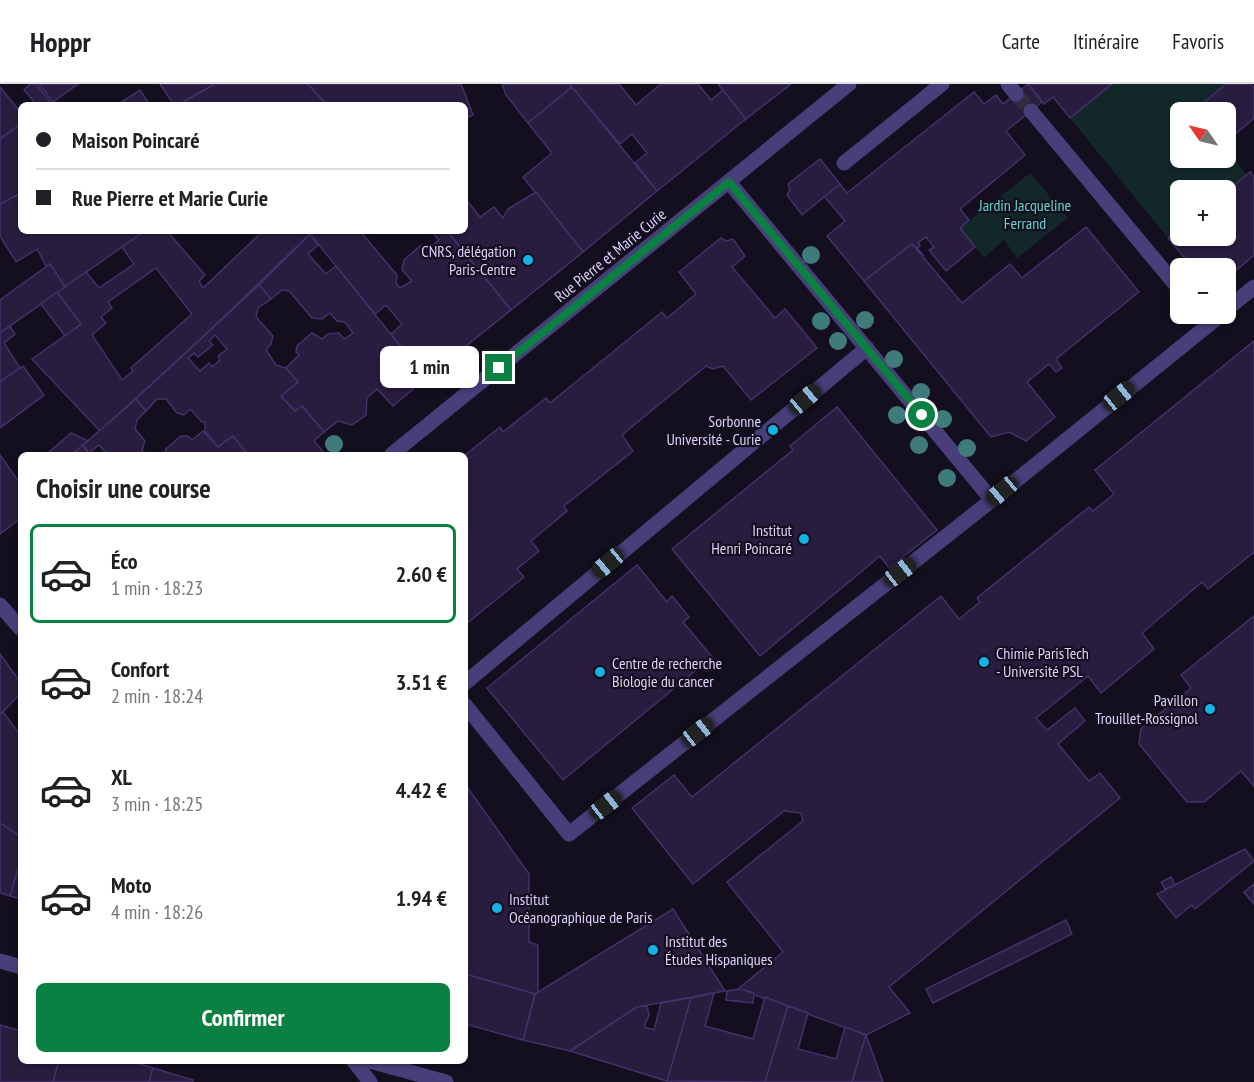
<!DOCTYPE html>
<html lang="fr">
<meta charset="utf-8">
<style>
body{margin:0;font-family:"PT Sans Narrow",sans-serif;background:#f6f6f6;color:#202124;height:100vh;display:flex;flex-direction:column;font-size:22px;white-space:nowrap}
*{box-sizing:border-box;margin:0}
p{font-size:20px;color:#757577}
.icon{flex:none;width:33px;height:33px;fill:none;stroke:currentColor;stroke-width:2;stroke-linecap:round;stroke-linejoin:round}
.map{position:relative;flex:1;overflow:hidden}
.sheet{position:absolute;left:18px;top:368px;width:450px;height:612px;display:flex;flex-direction:column;background:#fff;border-radius:9px;box-shadow:0 2px 4px #0004}
.sheet>*{flex:none}
.guide{position:absolute;left:18px;top:18px;width:450px;height:132px;border-radius:9px;box-shadow:0 2px 4px #0004;display:grid;align-content:center;height:132px;padding:0 18px;background:#fff}
.needle{width:39px;rotate:304deg}
.fabs{position:absolute;left:1170px;top:18px;display:grid;gap:12px}
.fabs a{display:grid;place-items:center;width:66px;height:66px;border-radius:9px;background:#fff;box-shadow:0 2px 4px #0004;font-size:30px}
.end{position:absolute;width:27px;height:27px;margin:-14px;border:8px solid #0b8043;background:#fff;box-shadow:0 0 0 3px #fff}
.from{border-radius:50%}
.bubble{position:absolute;height:42px;border-radius:9px;background:#fff;box-shadow:0 2px 4px #0004;font-size:20px;font-weight:800;line-height:42px;text-align:center}
.car{position:absolute;width:18px;height:36px;margin:-18px -9px;border-radius:8px;box-shadow:0 0 4px 2px #0007;background:linear-gradient(#222 24%,#8ab4d8 0 40%,#222 0 76%,#8ab4d8 0 86%,#222 0)}
.guide b{display:flex;align-items:center;gap:21px;height:57px;font-size:22px}
.guide b+b{border-top:2px solid #e0e0e0}
.guide i{width:15px;height:15px;background:#202124}
ul{padding:0;list-style:none}
li{display:flex;align-items:center;gap:18px;height:99px;margin:0 12px 9px;padding:0 6px;border:3px solid transparent;border-radius:9px}
li div{flex:1}
li b{display:block;font-size:22px}
li em{font-style:normal;font-weight:800}
li.selected{border-color:#0b8043}
li>.icon{width:54px;height:54px;stroke-width:1.5}
h2{padding:0 18px;font-size:27px;line-height:72px}
.primary-button{display:flex;gap:12px;margin-top:auto;padding:12px 18px}
.primary-button a{flex:1;height:69px;border-radius:9px;background:#0b8043;color:#fff;font-size:24px;font-weight:800;line-height:69px;text-align:center}
header{display:flex;align-items:center;gap:36px;box-sizing:border-box;height:84px;padding:0 30px;background:#fff;border-bottom:2px solid #e0e0e0}
header strong{font-size:28px}
nav{display:flex;gap:33px;margin-inline-start:auto;font-size:21px}
.map>svg:first-child{display:block}
.green{fill:#122729}
.building{fill:#281c3f;stroke:#433169;stroke-width:1.5;fill-rule:evenodd}
.lines{fill:none;stroke-linecap:round;stroke-linejoin:round}
.minor-tunnel{stroke:#322c40;stroke-width:15;stroke-dasharray:15 8;stroke-linecap:butt}
.minor{stroke:#483e7a;stroke-width:15}
.tree{fill:#407b7b}
.route{stroke:#0b8043;stroke-width:8}
.poi-dot{fill:#14b3e4;stroke:#140f1f;stroke-width:2}
.labels{text-anchor:middle;dominant-baseline:central;stroke-width:4.5;stroke-linejoin:round;paint-order:stroke}
.park-label{font-size:16px;fill:#64d4c7;stroke:#140f1f}
.poi-label{font-size:16px;fill:#dcd1fb;stroke:#140f1f;text-anchor:end}
.street-label{font-size:16px;fill:#dcd1fb;stroke:#140f1f}
</style>
<header>
<strong>Hoppr</strong>
<nav><a>Carte</a><a>Itinéraire</a><a>Favoris</a></nav>
</header>
<div class="map">
<svg width="1254" height="998" viewBox="0 0 1254 998">
<rect width="100%" height="100%" fill="#140f1f"/>
<g class="green">
<path d="M1112 0H1226L1195 26 1197 28H1180V74H1226V64L1247 91 1226 108 1180 106V144L1168 154 1070 34Z"/>
<path d="M1030 89 1068 134 1017 174 1004 156 984 174 960 144Z"/>
</g>
<g class="building">
<path d="M30 0H36L51 19 37 21 24 6Z"/>
<path d="M39 0H78L53 18Z"/>
<path d="M160 0H215L178 21H174Z"/>
<path d="M215 0H308L326 20 178 21Z"/>
<path d="M308 0H461L473 31 465 35V21H327Z"/>
<path d="M502 0H569L572 3 528 39 506 11Z"/>
<path d="M569 0H619L636 21 661 0H698L711 16 723 6 746 35 657 107 635 79 647 69 632 50 620 60Z"/>
<path d="M718 0H791L746 35Z"/>
<path d="M1028 0H1112L1070 34 1053 13 1044 20Z"/>
<path d="M1028 0 1042 18 1006 47 1025 71 960 125 969 136 960 144 975 163 946 187 929 166 934 163 926 153 918 159 920 162 917 164 924 172 912 160 864 197 827 152 845 137 824 112 840 100 847 109 974 8 984 20 996 11 1003 20Z"/>
<path d="M1226 0H1251L1254 4V34L1226 58V28H1197L1195 26Z"/>
<path d="M0 3 21 29V40L0 55Z"/>
<path d="M572 3 657 107 583 168 523 93 552 69 528 39Z"/>
<path d="M140 6 150 21H117Z"/>
<path d="M21 40V109L0 120V55Z"/>
<path d="M820 75 840 100 802 131 787 111 790 106 788 100Z"/>
<path d="M1250 88 1254 93V171L1226 195V184H1193L1168 154 1180 144V152H1226V108Z"/>
<path d="M536 108 583 168 511 226 447 147H465V114L480 133 494 123 503 134 508 125Z"/>
<path d="M21 109V147H145L65 203 50 180 46 182 37 165 16 178 0 152V120Z"/>
<path d="M1086 143 1139 208 1056 275 1062 284 1056 288 1049 280 1027 298 1055 333 1026 357 1009 348 991 353 864 197 912 160 962 219 1010 180 1022 194Z"/>
<path d="M145 147H167L205 191 199 197 203 204 263 147H313L207 249 100 347 32 275 81 240 57 208 86 188 99 204 134 180 122 163ZM156 184 192 230 131 284 133 287 122 296 92 251 106 239 101 233 112 224 108 218Z"/>
<path d="M313 147H360L397 191 396 199 400 204 412 197 402 186 404 176 420 162 431 163 439 156 431 147H447L511 226 426 294 391 250 402 240 386 221 375 230 310 150Z"/>
<path d="M310 150 318 161 308 170 326 190 336 182 426 294 393 322 377 305 367 314 366 331 352 341 338 337 324 348 302 322 295 327 281 312 298 298 286 284 299 271 296 268 297 262 312 249 322 255 328 250 339 249 344 255 353 249 345 238 337 237 330 229 322 235 312 234 289 207 282 206 271 215 259 201Z"/>
<path d="M721 154 726 157 733 155 745 172 732 183 775 234 785 225 817 264 751 316 723 282 713 285 706 282 622 351 633 367 564 422 567 427 531 457 539 467 517 485 524 493 466 540 465 371 500 343 503 348 546 314 550 319 662 228 667 234 696 210 679 188Z"/>
<path d="M50 180 65 203 0 249V216Z"/>
<path d="M259 201 271 215 258 224 256 233 273 252 271 260 266 266 276 281 286 284 298 298 281 312 295 327 302 322 324 348 314 357 325 370H241L245 367 233 352 218 363 205 347V338H202L190 325 184 331 177 329 166 315H157L146 327 136 315ZM215 251 227 265 218 272 220 276 212 283 209 279 200 287 188 274 194 269 198 273 213 261 209 257Z"/>
<path d="M57 208 81 240 65 252 41 220Z"/>
<path d="M10 242 15 250 4 259 20 284 0 298V249Z"/>
<path d="M1254 257V468L1208 505 1202 498 1142 549 1154 565 1101 609 1088 592 1036 634 1047 646 1075 624 1085 637 1058 660 1089 697 1100 689 1120 714 889 903 910 929 866 951 738 905 783 868 727 798 803 737 801 729 784 727 693 800 632 724 674 691 692 713 941 512 959 535 980 518 977 514 1089 423 1093 427 1114 410 1095 386Z"/>
<path d="M23 282 44 311 0 344V298Z"/>
<path d="M136 315 146 327 137 336 135 345 145 357 142 366 146 370H107L99 361 89 369 83 361Z"/>
<path d="M837 323 937 446 889 484 880 472 760 572 672 465 793 366 790 362Z"/>
<path d="M203 347 218 363 233 352 245 367 241 370H164L166 365 181 352H188L192 356Z"/>
<path d="M71 349 88 357 72 370H47Z"/>
<path d="M83 361 89 370H72Z"/>
<path d="M0 371 21 401V434L0 450Z"/>
<path d="M637 481 667 518 672 512 689 533 683 538 712 573 563 696 487 604Z"/>
<path d="M1254 532V702L1241 687 1204 718H1187L1139 660 1141 645 1191 604 1181 591Z"/>
<path d="M0 570 21 599V609L0 631Z"/>
<path d="M3 628 21 652V753L0 739V631Z"/>
<path d="M465 700 529 790V858L538 861V909L535 910 465 890Z"/>
<path d="M0 739 21 753V775L10 812 0 809Z"/>
<path d="M1245 765 1254 777 1195 825 1192 821 1176 834 1157 810Z"/>
<path d="M21 775V815L10 812Z"/>
<path d="M1171 793 1175 801 1165 805 1161 798Z"/>
<path d="M1254 800V820L1244 808Z"/>
<path d="M673 825 725 907 637 923 570 967 523 956 535 910Z"/>
<path d="M1066 836 1072 850 933 919 926 905Z"/>
<path d="M465 890 535 910 523 956 465 940Z"/>
<path d="M740 905 754 909 753 919 726 916 727 907Z"/>
<path d="M714 909 705 942 753 955 765 913 788 922 765 998 667 997 691 914Z"/>
<path d="M691 914 667 997 570 967 637 923 647 922 649 931 644 943 654 946 661 919Z"/>
<path d="M788 922 808 929 798 965 836 975 845 943 866 951 852 998H765Z"/>
<path d="M0 941 21 947V976H59L53 998H0Z"/>
<path d="M866 951 883 998H852Z"/>
<path d="M59 976H126L153 984 149 998H53Z"/>
<path d="M153 984 193 996V998H149Z"/>
</g>
<g class="lines">
<path class="minor-tunnel" d="M1016 10 1031 27"/>
<g class="minor">
<path d="M1008 0 1016 10"/>
<path d="M1031 27 1180 206"/>
<path d="M844 79 942 0"/>
<path d="M729 98 992 416"/>
<path d="M1226 226 1254 203"/>
<path d="M392 370 849 0"/>
<path d="M0 521 21 545"/>
<path d="M465 599 867 264"/>
<path d="M465 621 569 750 992 416 1222 230"/>
<path d="M0 877 21 883"/>
<path d="M353 976 370 998"/>
<path d="M366 976 446 998"/>
</g>
</g>
<g class="tree">
<circle cx="811" cy="171" r="9"/>
<circle cx="865" cy="236" r="9"/>
<circle cx="821" cy="237" r="9"/>
<circle cx="838" cy="257" r="9"/>
<circle cx="894" cy="275" r="9"/>
<circle cx="921" cy="308" r="9"/>
<circle cx="897" cy="331" r="9"/>
<circle cx="943" cy="335" r="9"/>
<circle cx="334" cy="360" r="9"/>
<circle cx="919" cy="361" r="9"/>
<circle cx="967" cy="364" r="9"/>
<circle cx="947" cy="394" r="9"/>
</g>
<g class="lines">
<path class="route" d="M499 284 729 98 922 331"/>
</g>
<g class="poi-dot">
<circle cx="528" cy="176" r="6"/>
<circle cx="773" cy="346" r="6"/>
<circle cx="804" cy="455" r="6"/>
<circle cx="984" cy="578" r="6"/>
<circle cx="600" cy="588" r="6"/>
<circle cx="1210" cy="625" r="6"/>
<circle cx="497" cy="824" r="6"/>
<circle cx="653" cy="866" r="6"/>
</g>
<g class="labels">
<g class="park-label">
<text x="1025" y="121">Jardin Jacqueline<tspan x="1025" dy="18">Ferrand</tspan></text>
</g>
<g class="poi-label">
<text x="516" y="167">CNRS, délégation<tspan x="516" dy="18">Paris-Centre</tspan></text>
<text x="761" y="337">Sorbonne<tspan x="761" dy="18">Université - Curie</tspan></text>
<text x="792" y="446">Institut<tspan x="792" dy="18">Henri Poincaré</tspan></text>
<text x="996" y="569" text-anchor="start">Chimie ParisTech<tspan x="996" dy="18">- Université PSL</tspan></text>
<text x="612" y="579" text-anchor="start">Centre de recherche<tspan x="612" dy="18">Biologie du cancer</tspan></text>
<text x="1198" y="616">Pavillon<tspan x="1198" dy="18">Trouillet-Rossignol</tspan></text>
<text x="509" y="815" text-anchor="start">Institut<tspan x="509" dy="18">Océanographique de Paris</tspan></text>
<text x="665" y="857" text-anchor="start">Institut des<tspan x="665" dy="18">Études Hispaniques</tspan></text>
</g>
<g class="street-label">
<text transform="translate(610 171) rotate(-39)">Rue Pierre et Marie Curie</text>
</g>
</g>
</svg>
<div class="fabs">
<a><svg class="needle" viewBox="-14 -14 28 28"><path d="M0-13l5 13h-10z" fill="#e53935"/><path d="M0 13l5-13h-10z" fill="#757577"/></svg></a>
<a>+</a>
<a>−</a>
</div>
<i class="end from" style="left:922px;top:331px"></i>
<i class="end" style="left:499px;top:284px"></i>
<div class="bubble" style="left:380px;top:262px;width:99px">1 min</div>
<i class="car" style="left:1119px;top:312px;rotate:51deg"></i>
<i class="car" style="left:805px;top:315px;rotate:50deg"></i>
<i class="car" style="left:1002px;top:407px;rotate:230deg"></i>
<i class="car" style="left:608px;top:479px;rotate:230deg"></i>
<i class="car" style="left:900px;top:488px;rotate:52deg"></i>
<i class="car" style="left:698px;top:648px;rotate:52deg"></i>
<i class="car" style="left:606px;top:721px;rotate:52deg"></i>
<div class="guide">
<b><i class="from"></i>Maison Poincaré</b>
<b><i></i>Rue Pierre et Marie Curie</b>
</div>
<section class="sheet">
<h2>Choisir une course</h2>
<ul>
<li class="selected"><svg class="icon" aria-label="car" viewBox="0 0 24 24"><path d="M5 17H2v-5l4-1 3-4h7l3 4 3 1v5h-3M9 17h6M6 11h13"/><circle cx="7" cy="17" r="2"/><circle cx="17" cy="17" r="2"/></svg><div><b>Éco</b><p>1 min · 18:23</p></div><em>2.60 €</em></li>
<li><svg class="icon" aria-label="car" viewBox="0 0 24 24"><path d="M5 17H2v-5l4-1 3-4h7l3 4 3 1v5h-3M9 17h6M6 11h13"/><circle cx="7" cy="17" r="2"/><circle cx="17" cy="17" r="2"/></svg><div><b>Confort</b><p>2 min · 18:24</p></div><em>3.51 €</em></li>
<li><svg class="icon" aria-label="car" viewBox="0 0 24 24"><path d="M5 17H2v-5l4-1 3-4h7l3 4 3 1v5h-3M9 17h6M6 11h13"/><circle cx="7" cy="17" r="2"/><circle cx="17" cy="17" r="2"/></svg><div><b>XL</b><p>3 min · 18:25</p></div><em>4.42 €</em></li>
<li><svg class="icon" aria-label="car" viewBox="0 0 24 24"><path d="M5 17H2v-5l4-1 3-4h7l3 4 3 1v5h-3M9 17h6M6 11h13"/><circle cx="7" cy="17" r="2"/><circle cx="17" cy="17" r="2"/></svg><div><b>Moto</b><p>4 min · 18:26</p></div><em>1.94 €</em></li>
</ul>
<div class="primary-button"><a>Confirmer</a></div>
</section>
</div>
